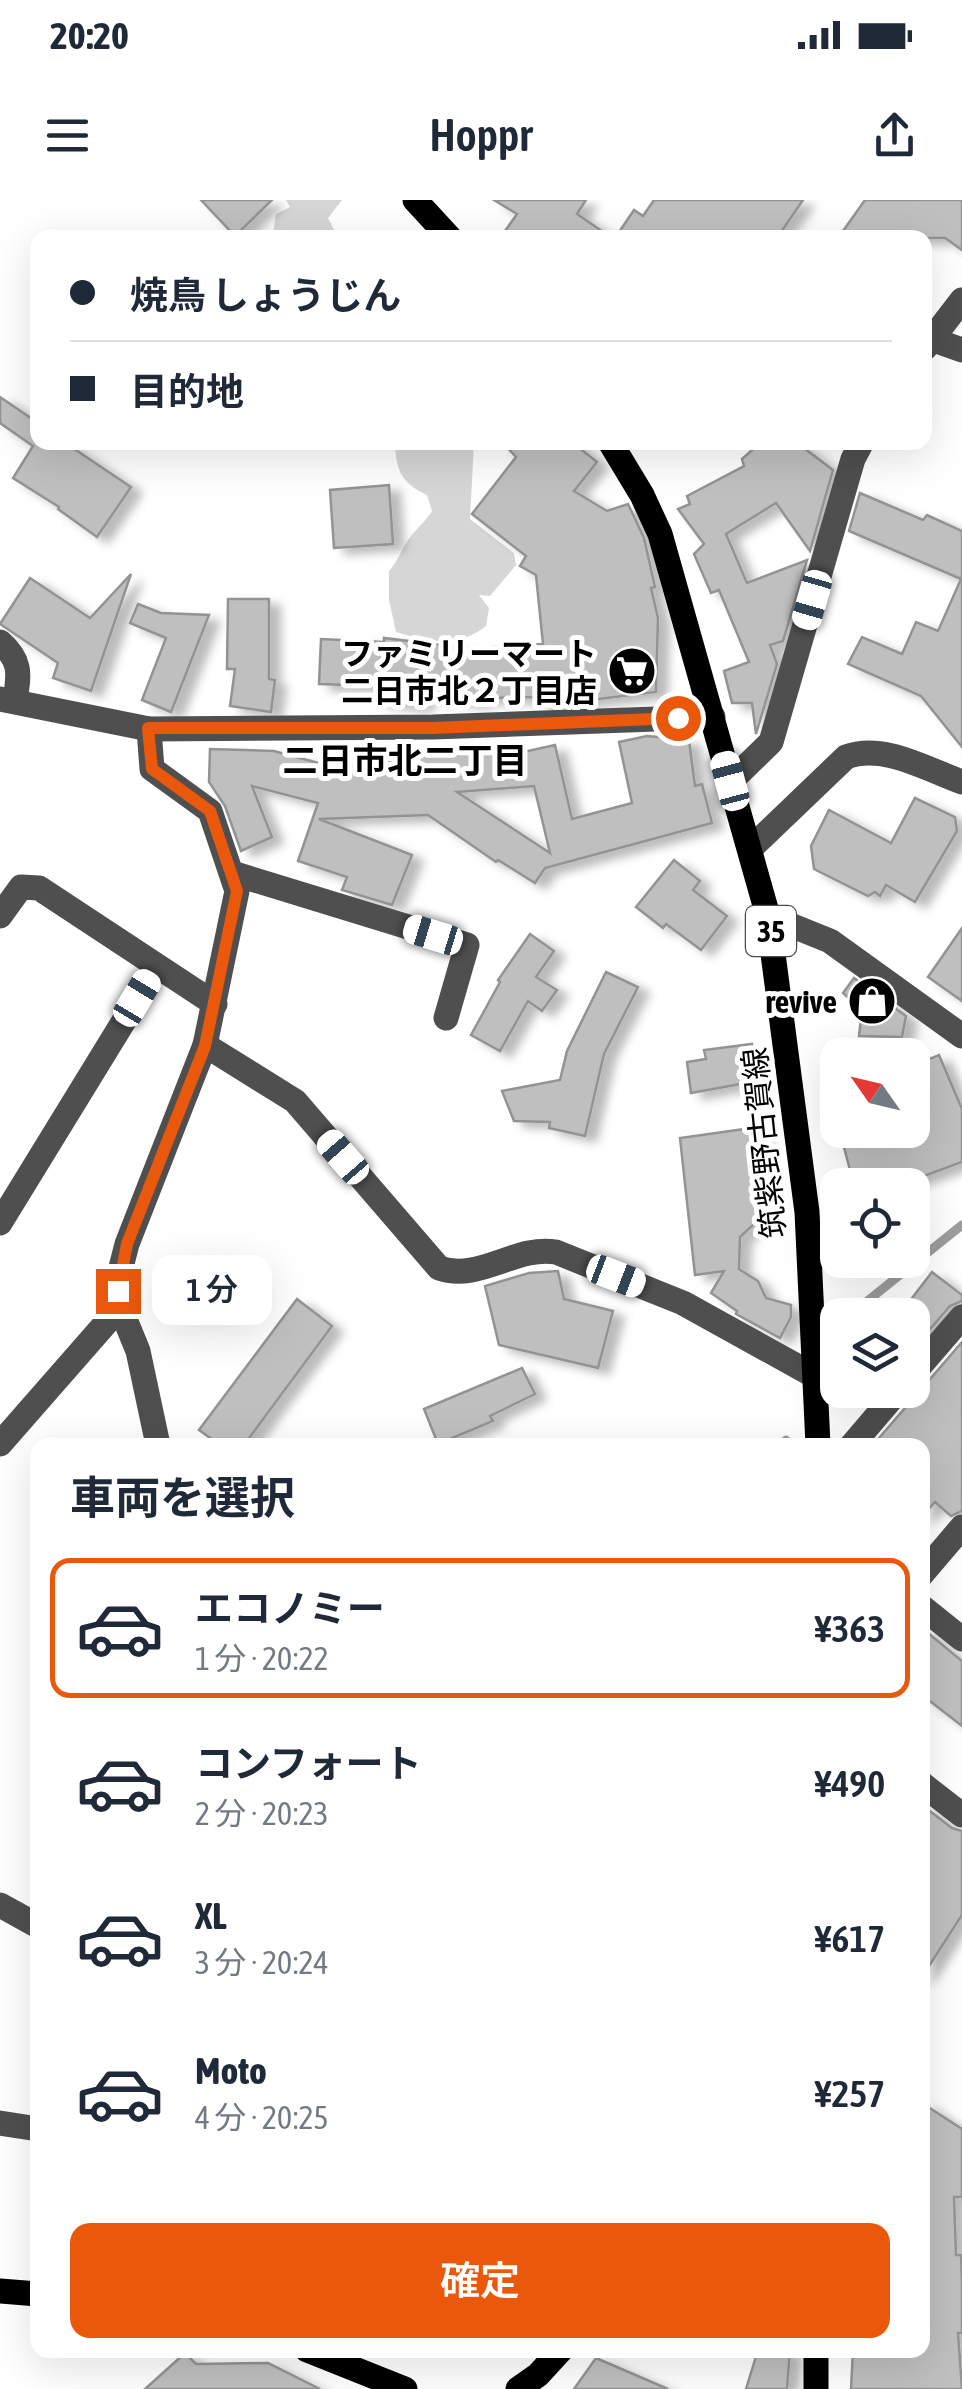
<!DOCTYPE html>
<html lang="ja">
<meta charset="utf-8">
<style>
body{margin:0;font-family:"Asap Condensed","Noto Sans JP",sans-serif;background:#f2f2f3;color:#1f2937;height:100vh;display:flex;flex-direction:column;font-size:38px;white-space:nowrap}
*{box-sizing:border-box;margin:0}
p{font-size:32px;color:#747a83}
.icon{flex:none;width:55px;height:55px;fill:none;stroke:currentColor;stroke-width:2;stroke-linecap:round;stroke-linejoin:round}
.map{position:relative;flex:1;overflow:hidden}
.details{position:absolute;left:30px;top:1238px;width:900px;height:920px;display:flex;flex-direction:column;background:#fff;border-radius:20px;box-shadow:0 10px 40px #0002}
.details>*{flex:none}
.banner{position:absolute;left:30px;top:30px;width:902px;height:220px;border-radius:20px;box-shadow:0 10px 40px #0002;display:grid;align-content:center;height:220px;padding:0 40px;background:#fff}
.needle{width:65px;rotate:304deg}
.fabs{position:absolute;left:820px;top:838px;display:grid;gap:20px}
.fabs a{display:grid;place-items:center;width:110px;height:110px;border-radius:20px;background:#fff;box-shadow:0 10px 40px #0002;font-size:50px}
.end{position:absolute;width:45px;height:45px;margin:-22px;border:12px solid #ea580c;background:#fff;box-shadow:0 0 0 5px #fff}
.from{border-radius:50%}
.bubble{position:absolute;height:70px;border-radius:20px;background:#fff;box-shadow:0 10px 40px #0002;font-size:32px;font-weight:600;line-height:70px;text-align:center}
.car{position:absolute;width:30px;height:60px;margin:-30px -15px;border-radius:12px;box-shadow:0 0 8px 2px #0007;background:linear-gradient(#fff 24%,#345 0 40%,#fff 0 76%,#345 0 86%,#fff 0)}
.banner b{display:flex;align-items:center;gap:35px;height:95px;font-size:38px}
.banner b+b{border-top:2px solid #e0e1e3}
.banner i{width:25px;height:25px;background:#1f2937}
ul{padding:0;list-style:none}
li{display:flex;align-items:center;gap:30px;height:140px;margin:0 20px 15px;padding:0 20px;border:5px solid transparent;border-radius:20px}
li div{flex:1}
li b{display:block;font-size:38px}
li em{font-style:normal;font-weight:600}
li.current{border-color:#ea580c}
li>.icon{width:90px;height:90px;stroke-width:1.5}
h2{padding:0 40px;font-size:45px;line-height:120px}
.action{display:flex;gap:20px;margin-top:auto;padding:20px 40px}
.action a{flex:1;height:115px;border-radius:20px;background:#ea580c;color:#fff;font-size:40px;font-weight:600;line-height:115px;text-align:center}
.status{display:flex;justify-content:space-between;align-items:center;height:70px;padding:0 50px;background:#fff;direction:ltr}
.status svg{height:28px;fill:currentColor}
header{display:flex;justify-content:space-between;align-items:center;height:130px;padding:0 40px;background:#fff;font-size:45px;font-weight:600}
.map>svg:first-child{display:block}
.green{fill:#d6d6d6}
.lines{fill:none;stroke-linecap:round;stroke-linejoin:round}
.stream{stroke:#9d9d9d;stroke-width:9}
.building{fill:#bfbfbf;stroke:#939393;stroke-width:2.5;fill-rule:evenodd;filter:url(#shadow)}
.minor{stroke:#4f4f4f;stroke-width:25}
.major{stroke:#000;stroke-width:25}
.route{stroke:#ea580c;stroke-width:12}
.labels{text-anchor:middle;dominant-baseline:central;stroke-width:10;stroke-linejoin:round;paint-order:stroke}
.shield{fill:#fff;stroke:#4c4c4c;stroke-width:2.5}
.shield-label{font-size:30px;font-weight:bold;fill:#000}
.poi-label{font-size:32px;font-weight:bold;fill:#000;stroke:#fff;text-anchor:end}
.street-label{font-size:32px;fill:#000;stroke:#fff}
.neighbourhood-label{font-size:35px;font-weight:bold;fill:#000;stroke:#fff}
</style>
<div class="status"><b>20:20</b><svg viewBox="0 0 49 12"><path d="M0 12V9h3v3zM5 12V6h3v6zM10 12V3h3v9zM15 12V0h3v12zM26 1h20v11H26zM47 4h2v5h-2z"/></svg></div>
<header><svg class="icon" aria-label="menu" viewBox="0 0 24 24"><path d="M4 6h16M4 12h16M4 18h16"/></svg>Hoppr<svg class="icon" aria-label="share" viewBox="0 0 24 24"><path d="M12 15V3M7 8l5-5 5 5M5 13v7h14v-7"/></svg></header>
<div class="map">
<svg width="962" height="2189" viewBox="0 0 962 2189">
<defs>
<filter id="shadow"><feDropShadow dx="11" dy="6" stdDeviation="5" flood-color="#0004"/></filter>
</defs>
<rect width="100%" height="100%" fill="#fff"/>
<g class="green">
<path d="M286 0H342L328 18 338 37H261L273 32 276 14 290 7Z"/>
<path d="M395 243H474L470 319 514 353 516 365 490 396 479 395 489 408 486 426C459 448 428 442 396 432L389 400V371C399 360 402 347 411 336 418 327 426 321 432 311L427 295C401 283 396 270 395 243Z"/>
</g>
<g class="lines">
<g class="stream">
<path d="M860 1115V1107L962 1025"/>
<path d="M782 1245 786 1240"/>
</g>
</g>
<g class="building">
<path d="M201 0H272L235 36Z"/>
<path d="M494 0H586L577 14 612 38H500L517 14Z"/>
<path d="M654 0H803L777 38H615L634 10 643 16Z"/>
<path d="M865 0H962V50L945 38H838Z"/>
<path d="M0 197 38 223V242H64L131 287 97 337 58 309 59 307 13 278 33 246 0 223Z"/>
<path d="M502 242H572L597 262 574 291 607 311 628 304 644 338 655 387 651 388 658 418 656 492 541 506 540 497 478 498V502L423 494 421 506 376 500 378 486 319 484 321 439 384 442V438L491 451V447L543 444 536 375 520 366 526 356 472 314 516 257Z"/>
<path d="M761 242H796L833 270 810 351 776 303 726 334 747 383 807 360 783 441 770 445 777 464 756 534 752 503H732L724 471 749 462 719 390 711 393 694 354 704 344 678 309 690 304 687 296 744 266 742 259Z"/>
<path d="M389 285 393 344 334 348 330 290Z"/>
<path d="M860 293 923 320 927 315 962 331V547L921 496 848 464 862 437 902 454 916 422 938 431 961 379 849 331Z"/>
<path d="M131 374 91 491 53 478 58 463 0 424 30 378 90 418Z"/>
<path d="M228 399H269V479L275 480 271 512 230 506 235 469H227Z"/>
<path d="M138 404 161 413 209 415 171 512 142 500 166 438 130 423Z"/>
<path d="M647 536 689 540 695 586 702 584 712 623 545 668 535 683 498 660 496 662 428 615 319 619 412 655 392 705 342 690 347 677 298 661 318 603 252 586 272 637 241 651 225 606 209 582 210 549 274 551 348 571V565L388 566V554H393V550L500 546 501 557 555 545 572 619 632 603 619 542ZM534 586 550 653 457 592Z"/>
<path d="M915 598 955 617 957 631 915 702 886 685 880 696 875 692 868 696 814 669 811 646 829 610 891 643Z"/>
<path d="M674 660 700 681 693 690 727 716 701 750 666 724 663 728 636 707Z"/>
<path d="M962 728V801L928 777Z"/>
<path d="M530 734 554 751 536 777 557 790 542 811 528 801 500 851 471 835 500 782 498 780Z"/>
<path d="M606 772 638 787 604 854 585 936 549 928 550 922 514 921 502 891 560 880 567 851Z"/>
<path d="M854 778 906 816 902 837 859 836 862 809 843 793Z"/>
<path d="M752 844 757 881 691 893 687 862 706 859 704 850Z"/>
<path d="M939 855 962 909V962L900 985H854L841 936 854 930H912V866Z"/>
<path d="M759 927 769 1010 740 1037 739 1069 758 1081 766 1098 791 1105V1117L780 1138 736 1114 737 1111 711 1093 724 1071 695 1075 680 938Z"/>
<path d="M558 1071 564 1099 613 1111 598 1168 499 1145 485 1086 529 1073Z"/>
<path d="M932 1072 962 1095V1101L950 1106 912 1150V1115H899Z"/>
<path d="M297 1099 332 1126 244 1245H220L199 1230Z"/>
<path d="M962 1142V1311L951 1316 935 1302 922 1317V1245H888L879 1238 911 1201 915 1191 924 1186Z"/>
<path d="M522 1168 535 1194 490 1216 493 1221 438 1244 424 1209Z"/>
<path d="M922 1428 962 1461V1526L922 1495Z"/>
<path d="M922 1605 952 1628 962 1631V1715L922 1777Z"/>
<path d="M922 1903 962 1929V1997H954L956 2055H961L962 2081V2133H958L962 2189H851L853 2150H922Z"/>
<path d="M758 2150H790L787 2189H746Z"/>
<path d="M185 2153 196 2164 268 2163 320 2189H145Z"/>
<path d="M596 2158 668 2189H574Z"/>
</g>
<g class="lines">
<g class="minor">
<path d="M931 139 962 150"/>
<path d="M925 148 962 100"/>
<path d="M0 442C22 461 19 474 15 501"/>
<path d="M0 499 149 529 433 527 713 517"/>
<path d="M149 529 152 569 210 611 237 691 205 845 127 1044 119 1075 120 1107 138 1151 158 1245"/>
<path d="M731 581 771 542 853 259 862 242"/>
<path d="M750 649 846 557C883 543 926 569 962 582"/>
<path d="M232 673 467 745 446 818"/>
<path d="M0 716 21 687 39 688 215 804"/>
<path d="M768 716 830 741 962 836"/>
<path d="M205 845 295 901 439 1068C479 1082 516 1045 556 1052L683 1103 813 1175"/>
<path d="M0 1023 157 767"/>
<path d="M912 1175 962 1117"/>
<path d="M0 1244 120 1107"/>
<path d="M852 1245 899 1190"/>
<path d="M922 1374 962 1327"/>
<path d="M922 1407 962 1439"/>
<path d="M922 1584 962 1615"/>
<path d="M0 1705 38 1726"/>
<path d="M0 1923 38 1929"/>
</g>
<g class="major">
<path d="M415 0 450 38"/>
<path d="M610 242 642 295 660 334 768 716 807 1012 818 1245"/>
<path d="M0 2091 38 2094"/>
<path d="M307 2150 405 2189"/>
<path d="M816 2150V2189"/>
<path d="M518 2189 538 2175 561 2150"/>
</g>
</g>
<g class="lines">
<path class="route" d="M118 1091 127 1044 205 846 237 691 210 611 152 569 148 528H433L678 518"/>
</g>
<defs>
<g id="supermarket-disc" transform="scale(2.5)"><circle r="9.5" fill="#000" stroke="#fff"/><path d="M-6-5.5h2.5l.6 2H6L4.5 2H-2.5L-4.4-4H-6ZM-1.5 3.2a1.3 1.3 0 1 0 .1 0ZM3 3.2a1.3 1.3 0 1 0 .1 0Z" fill="#fff"/></g>
<g id="shop-disc" transform="scale(2.5)"><circle r="9.5" fill="#000" stroke="#fff"/><path d="M-5-2.5h2.3a2.7 3.5 0 0 1 5.4 0H5L5.5 6h-11ZM-1.5-2.5h3a1.5 2.3 0 0 0-3 0Z" fill="#fff"/></g>
</defs>
<g fill-rule="evenodd">
<use href="#supermarket-disc" x="632" y="471"/>
<use href="#shop-disc" x="872" y="801"/>
</g>
<g class="labels">
<rect class="shield" x="746" y="706" width="50" height="50" rx="8"/>
<g class="shield-label">
<text x="771" y="731">35</text>
</g>
<g class="poi-label">
<text x="597" y="453">ファミリーマート<tspan x="597" dy="37">二日市北２丁目店</tspan></text>
<text x="837" y="801">revive</text>
</g>
<g class="street-label">
<text transform="translate(764 943) rotate(-96)">筑紫野古賀線</text>
</g>
<g class="neighbourhood-label">
<text x="405" y="560">二日市北二丁目</text>
</g>
</g>
</svg>
<div class="fabs">
<a><svg class="needle" viewBox="-14 -14 28 28"><path d="M0-13l5 13h-10z" fill="#e53935"/><path d="M0 13l5-13h-10z" fill="#747a83"/></svg></a>
<a><svg class="icon" aria-label="locate" viewBox="0 0 24 24"><circle cx="12" cy="12" r="6"/><path d="M12 2v4M12 18v4M2 12h4M18 12h4"/></svg></a>
<a><svg class="icon" aria-label="layers" viewBox="0 0 24 24"><path d="M12 4l9 5-9 5-9-5zM3 14l9 5 9-5"/></svg></a>
</div>
<i class="end from" style="left:678px;top:518px"></i>
<i class="end" style="left:118px;top:1091px"></i>
<div class="bubble" style="left:152px;top:1055px;width:120px">1 分</div>
<i class="car" style="left:812px;top:400px;rotate:196deg"></i>
<i class="car" style="left:730px;top:581px;rotate:345deg"></i>
<i class="car" style="left:433px;top:735px;rotate:287deg"></i>
<i class="car" style="left:137px;top:798px;rotate:31deg"></i>
<i class="car" style="left:343px;top:957px;rotate:319deg"></i>
<i class="car" style="left:616px;top:1076px;rotate:111deg"></i>
<div class="banner">
<b><i class="from"></i>焼鳥 しょうじん</b>
<b><i></i>目的地</b>
</div>
<section class="details">
<h2>車両を選択</h2>
<ul>
<li class="current"><svg class="icon" aria-label="car" viewBox="0 0 24 24"><path d="M5 17H2v-5l4-1 3-4h7l3 4 3 1v5h-3M9 17h6M6 11h13"/><circle cx="7" cy="17" r="2"/><circle cx="17" cy="17" r="2"/></svg><div><b>エコノミー</b><p>1 分 · 20:22</p></div><em>¥363</em></li>
<li><svg class="icon" aria-label="car" viewBox="0 0 24 24"><path d="M5 17H2v-5l4-1 3-4h7l3 4 3 1v5h-3M9 17h6M6 11h13"/><circle cx="7" cy="17" r="2"/><circle cx="17" cy="17" r="2"/></svg><div><b>コンフォート</b><p>2 分 · 20:23</p></div><em>¥490</em></li>
<li><svg class="icon" aria-label="car" viewBox="0 0 24 24"><path d="M5 17H2v-5l4-1 3-4h7l3 4 3 1v5h-3M9 17h6M6 11h13"/><circle cx="7" cy="17" r="2"/><circle cx="17" cy="17" r="2"/></svg><div><b>XL</b><p>3 分 · 20:24</p></div><em>¥617</em></li>
<li><svg class="icon" aria-label="car" viewBox="0 0 24 24"><path d="M5 17H2v-5l4-1 3-4h7l3 4 3 1v5h-3M9 17h6M6 11h13"/><circle cx="7" cy="17" r="2"/><circle cx="17" cy="17" r="2"/></svg><div><b>Moto</b><p>4 分 · 20:25</p></div><em>¥257</em></li>
</ul>
<div class="action"><a>確定</a></div>
</section>
</div>
